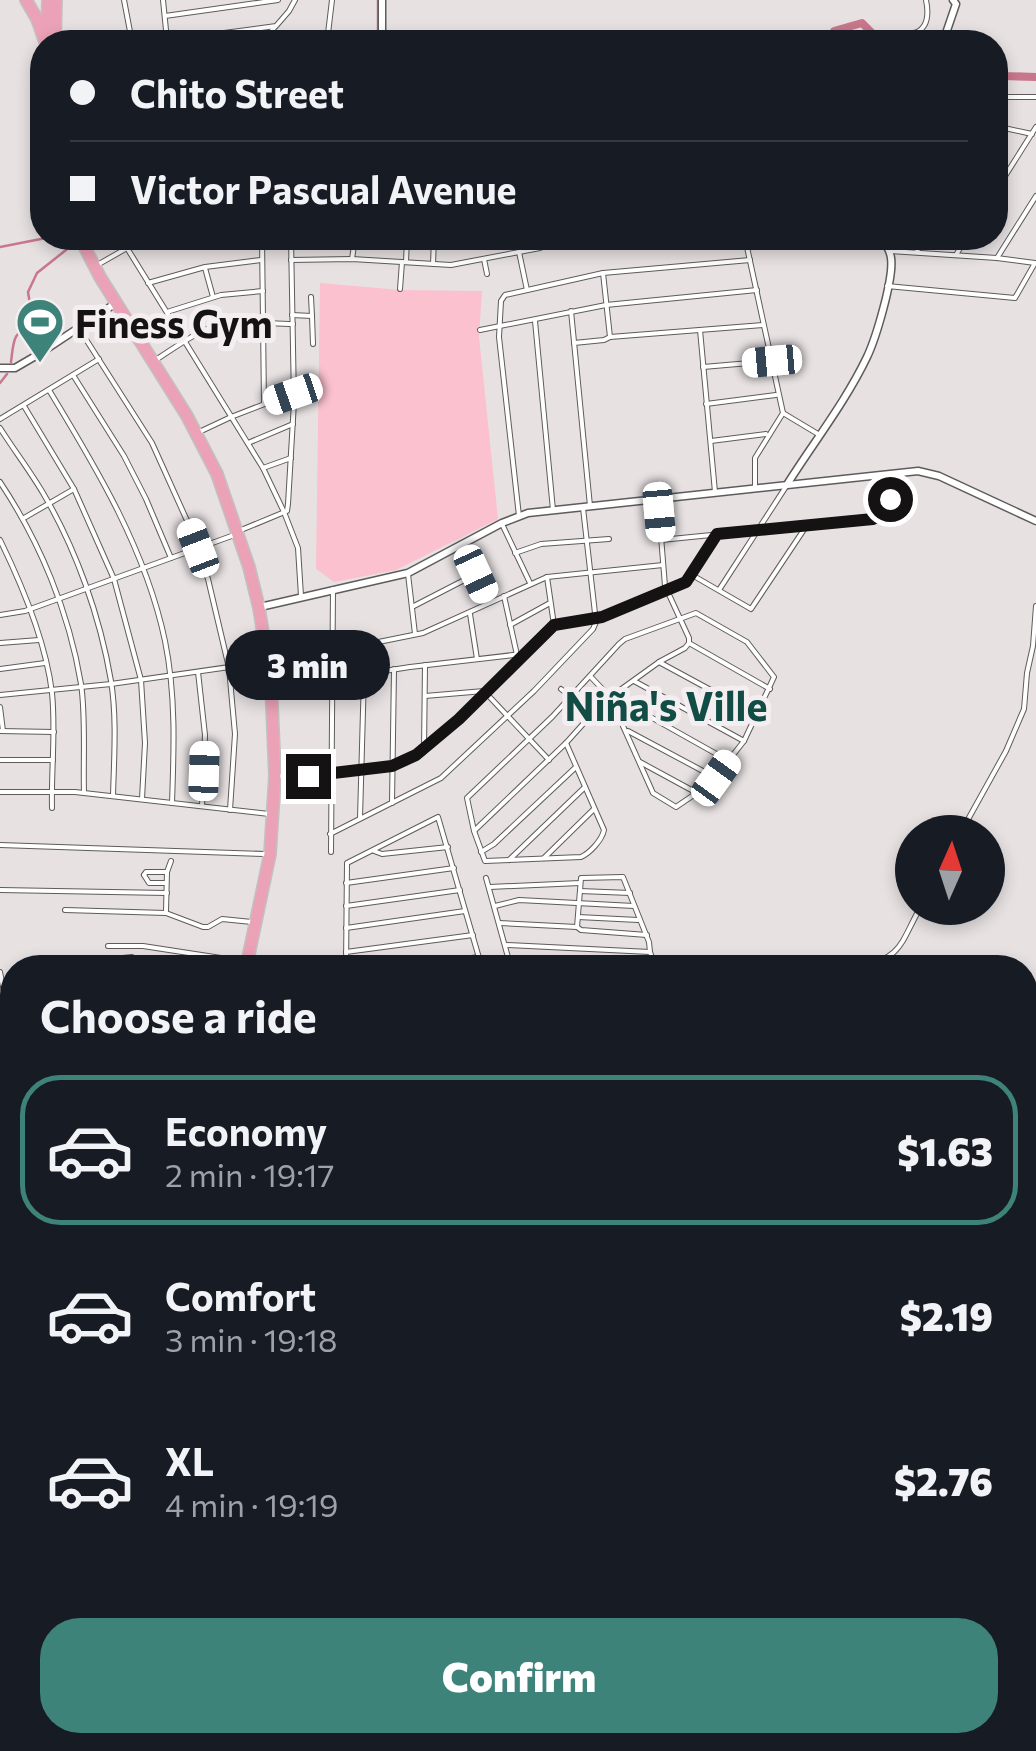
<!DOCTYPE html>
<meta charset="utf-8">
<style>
body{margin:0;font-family:Commissioner,sans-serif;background:#20242c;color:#f1f3f6;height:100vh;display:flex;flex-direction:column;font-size:38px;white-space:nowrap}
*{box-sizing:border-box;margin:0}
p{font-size:32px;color:#9ea1a6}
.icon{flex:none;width:55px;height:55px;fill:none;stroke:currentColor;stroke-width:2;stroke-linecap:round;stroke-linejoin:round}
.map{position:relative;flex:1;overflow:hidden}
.side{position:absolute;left:0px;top:955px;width:1038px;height:798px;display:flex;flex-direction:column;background:#171b24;border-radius:40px 40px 0 0;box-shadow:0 5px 15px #0003}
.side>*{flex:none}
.hud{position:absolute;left:30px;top:30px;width:978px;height:220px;border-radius:40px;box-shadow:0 5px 15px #0003;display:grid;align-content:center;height:220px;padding:0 40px;background:#171b24}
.needle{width:65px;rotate:3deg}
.fabs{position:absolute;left:895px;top:815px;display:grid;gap:20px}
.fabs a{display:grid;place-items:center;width:110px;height:110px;border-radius:50%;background:#171b24;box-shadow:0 5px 15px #0003;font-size:50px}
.end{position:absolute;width:45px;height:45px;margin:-22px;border:12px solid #141212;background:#fff;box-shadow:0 0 0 5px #fff}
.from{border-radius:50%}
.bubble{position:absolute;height:70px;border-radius:35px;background:#171b24;box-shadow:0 5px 15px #0003;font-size:32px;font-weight:800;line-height:70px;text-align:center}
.car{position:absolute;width:30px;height:60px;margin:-30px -15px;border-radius:12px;box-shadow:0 0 8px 2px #0007;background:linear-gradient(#fff 24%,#345 0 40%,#fff 0 76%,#345 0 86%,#fff 0)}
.hud b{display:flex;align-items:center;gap:35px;height:95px;font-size:38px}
.hud b+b{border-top:2px solid #363941}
.hud i{width:25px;height:25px;background:#f1f3f6}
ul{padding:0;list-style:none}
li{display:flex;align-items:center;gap:30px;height:150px;margin:0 20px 15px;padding:0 20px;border:5px solid transparent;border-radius:40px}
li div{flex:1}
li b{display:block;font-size:38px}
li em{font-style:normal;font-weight:800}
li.on{border-color:#3e8379}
li>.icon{width:90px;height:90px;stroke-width:1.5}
h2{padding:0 40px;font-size:45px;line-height:120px}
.primary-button{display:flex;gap:20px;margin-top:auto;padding:20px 40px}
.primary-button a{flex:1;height:115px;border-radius:40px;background:#3e8379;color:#fff;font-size:40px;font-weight:800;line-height:115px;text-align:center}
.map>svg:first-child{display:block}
.green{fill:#fbc1cf}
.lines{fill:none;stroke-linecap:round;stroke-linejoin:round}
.stream{stroke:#c9778d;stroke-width:2.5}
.river{stroke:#c9778d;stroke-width:8}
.minor-casing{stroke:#5f5b5c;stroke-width:6}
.tertiary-casing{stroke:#5f5b5c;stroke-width:9}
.trunk-casing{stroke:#c2c1c1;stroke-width:14}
.minor{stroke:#fff;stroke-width:4}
.tertiary{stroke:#fff;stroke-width:6}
.trunk{stroke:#eba2b6;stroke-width:11}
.route{stroke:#141212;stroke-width:12}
.labels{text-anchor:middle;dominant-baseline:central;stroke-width:10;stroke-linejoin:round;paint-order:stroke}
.poi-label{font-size:38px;font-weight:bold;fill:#141212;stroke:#f4eef0;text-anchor:start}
.neighbourhood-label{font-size:40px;font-weight:bold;fill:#114c45;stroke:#f4eef0}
</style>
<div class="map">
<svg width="1036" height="1751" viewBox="0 0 1036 1751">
<rect width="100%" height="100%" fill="#e7e1e2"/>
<path class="green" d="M320 283 401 290 482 291 479 337 498 519 396 570 334 582 316 569Z"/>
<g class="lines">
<g class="stream">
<path d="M378 0V42"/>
<path d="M0 247 46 238"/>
<path d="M11 362C14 339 12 335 33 322L28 292 37 273 71 246"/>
<path d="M0 383 7 374"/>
</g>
<g class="river">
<path d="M832 42 834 31 862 23 881 42"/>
<path d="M995 68 1004 76 1036 77"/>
</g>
<g class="minor-casing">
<g id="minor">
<path d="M124 0 132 42"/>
<path d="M163 0 167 40"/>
<path d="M165 16 278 0"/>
<path d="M901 34C926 37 930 19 926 0"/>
<path d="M156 42 276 26 289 11 295 0"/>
<path d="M261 42 275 27"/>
<path d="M327 42 332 0"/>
<path d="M995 91 1005 97H1036"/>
<path d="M995 126 1032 134"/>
<path d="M995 192 1036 127"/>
<path d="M262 238 264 404"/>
<path d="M745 238 783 413 755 458V488"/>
<path d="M127 248 263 468 284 512 298 548 301 596"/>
<path d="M917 251 924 238"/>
<path d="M519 252 527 290"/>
<path d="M956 255 966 238"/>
<path d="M997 258 1036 196"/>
<path d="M352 259 355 239"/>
<path d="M484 259 487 274"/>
<path d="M291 260 352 259 451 265 540 248 573 238"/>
<path d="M406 262 407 238"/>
<path d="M99 264 127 248 176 238"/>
<path d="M433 264 434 238"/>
<path d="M205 268 213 297"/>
<path d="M603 273 610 337"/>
<path d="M148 283 205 267 261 260"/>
<path d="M887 286 1015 298 1035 263 997 258 890 251"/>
<path d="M400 289 402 262"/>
<path d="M571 311 590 506"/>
<path d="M167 312 221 295 263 291"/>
<path d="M292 315 312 316 311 297"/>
<path d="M312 316 313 344"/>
<path d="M535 321 553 510"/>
<path d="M80 330 152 443 189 525 208 579 229 668 235 734 230 810"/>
<path d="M480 330 606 305 757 290"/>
<path d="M700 330 715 492"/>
<path d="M574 343 604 340 610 337 763 325"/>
<path d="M157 359C179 345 202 327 228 323 249 320 272 324 293 324"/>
<path d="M703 367 772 361"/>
<path d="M73 375 124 456 146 499 171 558"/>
<path d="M49 390C97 469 146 550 165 641 176 695 174 749 172 803"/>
<path d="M706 404 776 395"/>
<path d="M24 406 74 489 114 579 141 680 145 743 142 799"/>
<path d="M783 413 818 434"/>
<path d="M0 419 99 359"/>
<path d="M0 428C14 450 30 471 43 493 76 549 100 616 111 681 117 718 114 758 113 796"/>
<path d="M197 433 231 417 293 393"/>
<path d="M711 441 766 434"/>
<path d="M248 443 293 424"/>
<path d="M263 468 291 458"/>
<path d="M0 482C40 542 69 612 81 684 86 717 83 758 84 793"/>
<path d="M658 499 665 586 689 638V643"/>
<path d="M519 516 499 337 501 301 505 295 603 273 750 260"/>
<path d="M24 518 74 489"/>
<path d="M502 524 530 583"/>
<path d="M241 530 287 511 288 504 294 402 291 238"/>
<path d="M0 540C22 585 46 642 52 693 56 731 51 770 52 808"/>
<path d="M661 540 873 519 879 517 901 481 903 472"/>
<path d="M461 544 490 602"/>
<path d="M515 553 541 544 609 539"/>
<path d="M408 574 415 634"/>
<path d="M692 575 751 609 805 528"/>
<path d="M547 577 554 625"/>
<path d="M719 590 787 485"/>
<path d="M504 596 517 655"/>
<path d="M412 607 476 574"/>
<path d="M470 614 477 659"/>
<path d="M0 615 25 611 237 534"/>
<path d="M510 625 550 603"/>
<path d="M0 643 39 640"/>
<path d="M689 643 770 689"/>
<path d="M334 651 423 633 547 577 663 565"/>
<path d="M659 662 755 714"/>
<path d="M0 669 45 663"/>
<path d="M198 672 205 735 202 806"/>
<path d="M333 679 410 667 522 654"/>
<path d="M634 681 744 741"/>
<path d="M561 689 571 697"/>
<path d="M0 695 111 684 264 662"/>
<path d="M425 696 484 691 549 760"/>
<path d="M0 707 3 731"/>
<path d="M619 709 631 706 729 761"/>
<path d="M0 731 54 732"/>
<path d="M628 731 716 778"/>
<path d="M566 743 604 830C602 840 590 853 581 857L485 861 474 831 467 798 552 717 619 644 625 639 696 613 747 642 774 677 744 741 710 784 676 807 653 793 610 697 590 676"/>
<path d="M424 750 425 665"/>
<path d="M0 760H53"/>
<path d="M640 762 697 793"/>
<path d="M280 776 308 777 392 766 416 755 486 693 554 625 602 617 686 582 717 534"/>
<path d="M0 792H75L269 814"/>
<path d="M392 803 394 669"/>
<path d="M360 818 364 675"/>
<path d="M475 830 566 743 602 703 659 662 685 648 689 643"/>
<path d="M961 832 1006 751 1024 709 1027 673 1033 646 1036 606"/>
<path d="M330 834 441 778 534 691 593 629 596 622 583 508"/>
<path d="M0 845 265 854"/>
<path d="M374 851 382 854 448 847"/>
<path d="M331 852 333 589"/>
<path d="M481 852 494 844 576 767"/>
<path d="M544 858 594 809"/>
<path d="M509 860 585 787"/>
<path d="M144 875 149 883H165"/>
<path d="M144 875 146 872H167"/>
<path d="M486 878 511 968"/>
<path d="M346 883 454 868"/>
<path d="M490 887 580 883"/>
<path d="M0 890 167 893"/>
<path d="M580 891 630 893"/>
<path d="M346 906 460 890"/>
<path d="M495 906 519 900 634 906"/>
<path d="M65 910 166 913 203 927H208L222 919 252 922"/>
<path d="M166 911 167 872 171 861"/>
<path d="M578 917 638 920"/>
<path d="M499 923 577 927 581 930 647 935"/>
<path d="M577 927 581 878 623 877 649 942 650 952 656 968"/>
<path d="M346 928 465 911"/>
<path d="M506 945 650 952"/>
<path d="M108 946H143L247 962"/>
<path d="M346 952 473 935"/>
<path d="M38 967 132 957 134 960 133 968"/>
<path d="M346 968 347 863 438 817 482 968"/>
<path d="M396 968 479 957"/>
<path d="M507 968 517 964 568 968"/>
<path d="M860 968C903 956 900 944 920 908"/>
<path d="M0 972 6 1001"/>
<path d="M0 1038 12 1036"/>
<path d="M0 1075 12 1072"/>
<path d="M0 1093 12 1091"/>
<path d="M8 1155 12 1151"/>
<path d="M1025 1170 1036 1174"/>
<path d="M0 1195 12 1187"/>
<path d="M1025 1195 1036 1186"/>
<path d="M0 1276 12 1269"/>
<path d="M0 1336 12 1334"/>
<path d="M12 1344V1355"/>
<path d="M1029 1364 1036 1368"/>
<path d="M0 1373 10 1366 12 1361"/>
<path d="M0 1422V1419"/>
<path d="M0 1462 12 1468"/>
<path d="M0 1498 12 1504"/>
<path d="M0 1534 12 1540"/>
<path d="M1025 1537 1036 1510"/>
<path d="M0 1565 12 1540"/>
<path d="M0 1571 12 1578"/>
<path d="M1025 1583 1036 1581"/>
<path d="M0 1611 12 1617"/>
<path d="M0 1645 12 1651"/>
<path d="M164 1740 194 1751"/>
<path d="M192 1750 195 1740"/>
<path d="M219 1751 223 1740"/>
<path d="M300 1751 303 1740"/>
<path d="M332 1751V1740"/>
<path d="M663 1751 688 1740"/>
</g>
</g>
<g class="tertiary-casing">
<g id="tertiary">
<path d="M382 0V42"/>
<path d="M943 42 956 4 953 0"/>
<path d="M0 368H15L39 354 116 303"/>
<path d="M788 483C814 442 846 401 867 357 876 338 894 278 891 258 890 250 886 244 881 238"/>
<path d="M260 607 408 573 502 523 528 513 918 471 939 476 1036 521"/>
<path d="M0 1002 12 1001"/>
<path d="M1025 1328 1036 1335"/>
<path d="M0 1696 12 1668"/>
</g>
</g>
<g class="trunk-casing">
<g id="trunk">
<path d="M26 0 37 19 45 42"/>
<path d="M47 33 48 0"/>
<path d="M55 42 56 0"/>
<path d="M80 238 100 277 187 416 217 474 249 567 259 608 271 683 275 776 270 854 246 968"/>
<path d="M254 1751 258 1740"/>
</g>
</g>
<use href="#minor" class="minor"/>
<use href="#tertiary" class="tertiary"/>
<use href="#trunk" class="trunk"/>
</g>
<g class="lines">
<path class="route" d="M308 776 392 766 416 755 459 719 554 625 602 617 686 582 717 534 873 519 879 516 890 499"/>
</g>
<defs>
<g id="stadium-pin" transform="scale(2.5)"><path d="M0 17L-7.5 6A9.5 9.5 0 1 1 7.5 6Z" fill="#3e8379" stroke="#f4eef0"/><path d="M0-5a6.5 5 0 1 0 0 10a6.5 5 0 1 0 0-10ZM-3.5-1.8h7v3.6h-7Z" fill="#fff"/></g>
</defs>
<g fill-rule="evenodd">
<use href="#stadium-pin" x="40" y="322"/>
</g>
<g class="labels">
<g class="poi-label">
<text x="75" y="322">Finess Gym</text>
</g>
<g class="neighbourhood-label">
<text x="666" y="704">Niña's Ville</text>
</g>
</g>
</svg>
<div class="fabs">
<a><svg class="needle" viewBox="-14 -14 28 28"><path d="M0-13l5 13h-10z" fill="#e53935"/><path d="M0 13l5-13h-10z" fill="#9ea1a6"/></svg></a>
</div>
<i class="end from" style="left:890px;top:499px"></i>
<i class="end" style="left:308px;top:776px"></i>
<div class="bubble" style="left:225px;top:630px;width:165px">3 min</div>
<i class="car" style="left:772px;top:361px;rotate:265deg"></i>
<i class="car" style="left:293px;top:394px;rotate:251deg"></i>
<i class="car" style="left:659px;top:512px;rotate:175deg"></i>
<i class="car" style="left:198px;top:548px;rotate:339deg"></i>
<i class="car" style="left:476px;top:574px;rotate:155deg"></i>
<i class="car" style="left:204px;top:771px;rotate:2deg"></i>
<i class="car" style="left:716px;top:778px;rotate:36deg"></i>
<div class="hud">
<b><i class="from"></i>Chito Street</b>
<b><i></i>Victor Pascual Avenue</b>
</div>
<section class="side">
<h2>Choose a ride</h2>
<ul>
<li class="on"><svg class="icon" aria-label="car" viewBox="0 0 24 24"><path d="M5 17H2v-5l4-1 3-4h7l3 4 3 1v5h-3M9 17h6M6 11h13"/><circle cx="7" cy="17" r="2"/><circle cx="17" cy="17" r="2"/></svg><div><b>Economy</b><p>2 min · 19:17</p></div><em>$1.63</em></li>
<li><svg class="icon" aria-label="car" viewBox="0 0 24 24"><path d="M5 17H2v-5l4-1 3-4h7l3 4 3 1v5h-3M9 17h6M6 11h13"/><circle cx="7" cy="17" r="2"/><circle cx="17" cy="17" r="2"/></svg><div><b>Comfort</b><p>3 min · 19:18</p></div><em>$2.19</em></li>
<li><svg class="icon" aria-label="car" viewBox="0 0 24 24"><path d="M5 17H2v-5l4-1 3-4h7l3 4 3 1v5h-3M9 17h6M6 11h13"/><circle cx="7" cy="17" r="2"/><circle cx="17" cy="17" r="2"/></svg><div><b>XL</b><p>4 min · 19:19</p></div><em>$2.76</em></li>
</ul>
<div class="primary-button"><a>Confirm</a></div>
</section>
</div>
